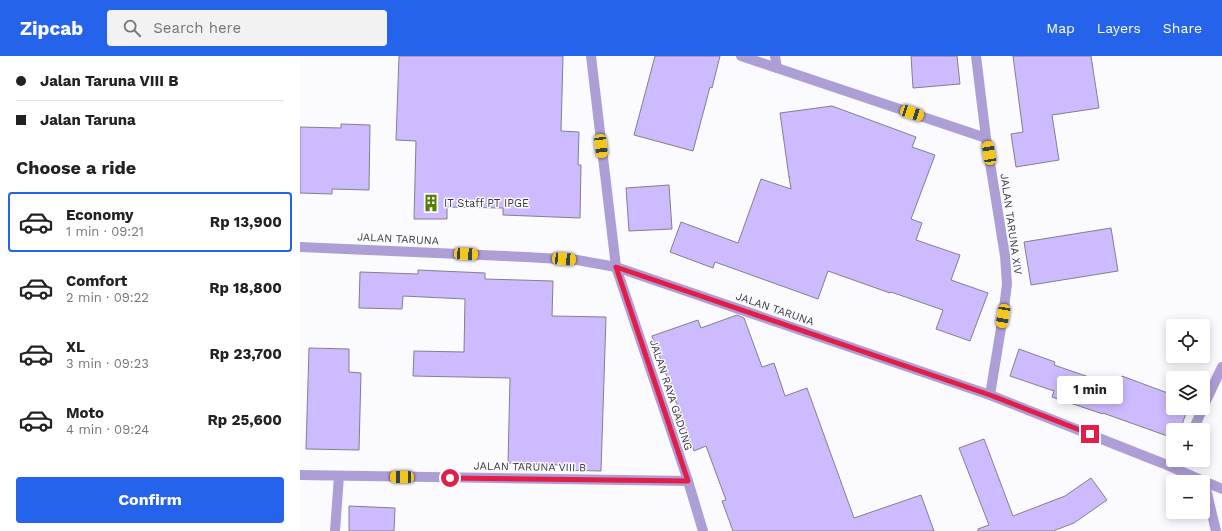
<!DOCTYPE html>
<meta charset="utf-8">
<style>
body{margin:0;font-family:"Work Sans",sans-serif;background:#f2f2f2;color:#222;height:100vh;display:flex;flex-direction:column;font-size:15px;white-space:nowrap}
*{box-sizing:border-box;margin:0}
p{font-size:13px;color:#767676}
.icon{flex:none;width:22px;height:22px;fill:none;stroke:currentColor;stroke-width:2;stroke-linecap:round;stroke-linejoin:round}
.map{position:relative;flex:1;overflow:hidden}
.side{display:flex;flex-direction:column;background:#fff;width:300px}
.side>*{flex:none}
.guide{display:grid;align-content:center;height:88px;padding:0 16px;background:#fff}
.controls{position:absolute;left:866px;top:263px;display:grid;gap:8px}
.controls a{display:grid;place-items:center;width:44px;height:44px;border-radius:4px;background:#fff;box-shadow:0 2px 10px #0003;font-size:20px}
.end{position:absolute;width:18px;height:18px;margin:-9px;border:5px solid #e11d48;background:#fff;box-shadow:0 0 0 2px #fff}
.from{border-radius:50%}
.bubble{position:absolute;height:28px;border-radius:4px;background:#fff;box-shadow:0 2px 10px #0003;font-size:13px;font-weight:700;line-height:28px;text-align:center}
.car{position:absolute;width:12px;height:24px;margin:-12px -6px;border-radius:5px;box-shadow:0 0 3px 1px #0007;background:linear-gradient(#f5c518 24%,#345 0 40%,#f5c518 0 76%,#345 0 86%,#f5c518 0)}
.guide b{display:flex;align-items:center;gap:14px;height:38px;font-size:15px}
.guide b+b{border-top:1px solid #e0e0e0}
.guide i{width:10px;height:10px;background:#222}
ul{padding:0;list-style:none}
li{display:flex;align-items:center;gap:12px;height:60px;margin:0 8px 6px;padding:0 8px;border:2px solid transparent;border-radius:4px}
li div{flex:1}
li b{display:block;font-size:15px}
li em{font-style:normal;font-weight:700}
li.current{border-color:#2563eb}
li>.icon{width:36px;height:36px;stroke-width:1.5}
h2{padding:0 16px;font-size:18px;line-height:48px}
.button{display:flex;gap:8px;margin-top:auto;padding:8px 16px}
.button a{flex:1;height:46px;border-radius:4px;background:#2563eb;color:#fff;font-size:16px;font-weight:700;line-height:46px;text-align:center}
header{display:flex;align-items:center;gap:24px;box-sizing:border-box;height:56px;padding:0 20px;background:#2563eb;color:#fff}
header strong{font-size:19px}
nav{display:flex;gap:22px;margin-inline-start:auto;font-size:14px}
.search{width:280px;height:36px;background:#f2f2f2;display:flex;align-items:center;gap:10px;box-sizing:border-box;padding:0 14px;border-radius:4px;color:#767676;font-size:15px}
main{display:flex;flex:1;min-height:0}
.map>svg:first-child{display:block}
.building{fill:#cebafe;stroke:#828087}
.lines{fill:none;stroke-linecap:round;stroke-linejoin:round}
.minor{stroke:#ae9ed6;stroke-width:10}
.tertiary{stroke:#ae9ed6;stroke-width:10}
.route{stroke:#e11d48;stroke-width:5}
.labels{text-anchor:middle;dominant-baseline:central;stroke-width:3;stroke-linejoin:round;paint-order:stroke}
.poi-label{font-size:11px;fill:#38373b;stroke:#fbfaff;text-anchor:start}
.street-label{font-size:11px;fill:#38373b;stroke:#fbfaff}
</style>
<header>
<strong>Zipcab</strong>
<div class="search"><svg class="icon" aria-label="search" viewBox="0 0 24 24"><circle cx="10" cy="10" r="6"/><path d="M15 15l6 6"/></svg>Search here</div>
<nav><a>Map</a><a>Layers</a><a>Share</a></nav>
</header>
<main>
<section class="side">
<div class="guide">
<b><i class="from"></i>Jalan Taruna VIII B</b>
<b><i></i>Jalan Taruna</b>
</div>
<h2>Choose a ride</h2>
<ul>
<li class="current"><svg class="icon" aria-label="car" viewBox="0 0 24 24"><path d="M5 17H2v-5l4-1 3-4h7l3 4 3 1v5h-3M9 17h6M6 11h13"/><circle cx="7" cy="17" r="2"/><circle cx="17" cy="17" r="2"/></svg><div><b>Economy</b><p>1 min · 09:21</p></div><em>Rp 13,900</em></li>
<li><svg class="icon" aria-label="car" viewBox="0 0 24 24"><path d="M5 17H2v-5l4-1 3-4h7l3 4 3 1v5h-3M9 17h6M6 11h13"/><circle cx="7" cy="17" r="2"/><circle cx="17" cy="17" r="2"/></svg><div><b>Comfort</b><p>2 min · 09:22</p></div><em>Rp 18,800</em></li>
<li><svg class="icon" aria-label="car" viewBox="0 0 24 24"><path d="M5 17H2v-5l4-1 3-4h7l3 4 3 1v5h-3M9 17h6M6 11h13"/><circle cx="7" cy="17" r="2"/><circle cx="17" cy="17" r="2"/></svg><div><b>XL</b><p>3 min · 09:23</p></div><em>Rp 23,700</em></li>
<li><svg class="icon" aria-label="car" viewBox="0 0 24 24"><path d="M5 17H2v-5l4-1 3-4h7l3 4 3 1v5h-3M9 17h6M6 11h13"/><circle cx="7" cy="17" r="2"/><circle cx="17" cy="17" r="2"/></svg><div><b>Moto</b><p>4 min · 09:24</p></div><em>Rp 25,600</em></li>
</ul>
<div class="button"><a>Confirm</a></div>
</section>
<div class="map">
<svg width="922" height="475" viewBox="0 0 922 475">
<rect width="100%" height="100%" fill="#fbfaff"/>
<g class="building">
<path d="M99 0H263L261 75 279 76 278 109H281L280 162 203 159V152L147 151V163H114L116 85 96 84Z"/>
<path d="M355 0H420L412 32 410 31 393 95 334 79Z"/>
<path d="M611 0H657L660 28 613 32Z"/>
<path d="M713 0H791L799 52 752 59 759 104 716 111 711 78 723 76Z"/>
<path d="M532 50 616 81 612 91 635 99 611 163 622 167 616 184 660 199 651 224 688 237 670 285 636 273 643 254 591 236 590 237 528 215 518 243 415 206 413 212 370 196 381 166 438 187 461 123 491 133 489 121H490H489L480 57Z"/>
<path d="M41 68 70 69 69 134 32 133V138L0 137V71L41 72Z"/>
<path d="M369 129 372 173 329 175 326 132Z"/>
<path d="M811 172 818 215 731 229 724 186Z"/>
<path d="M118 214 185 217V223L253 225 252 260 306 261 301 415 261 414 262 409 208 407 210 322 113 320 114 295 164 296 165 243 103 240 102 253 59 252 60 216 118 218Z"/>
<path d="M437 259 444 262 462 311 474 307 485 340 507 332 554 462 621 439 634 475H433L422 445 426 444 406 390 394 395 352 280 398 264 401 272Z"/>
<path d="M9 292 49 293V316L61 317 59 394 6 393Z"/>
<path d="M719 293 755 306 754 309 818 331 822 320 873 339V352H888L880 374H873V382L803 357V358L752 341 754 335 710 320Z"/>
<path d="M684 383 713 460 765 440 791 422 807 444 774 467 753 475H678V473L689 469 659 392Z"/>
<path d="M49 450 95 452 94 475H49Z"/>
</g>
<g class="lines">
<g class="minor">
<path d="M291 0 316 211"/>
<path d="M441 0 686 82"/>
<path d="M475 0 477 12"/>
<path d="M676 0 686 82 705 200 707 228 703 260 690 339"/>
<path d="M903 351 922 311"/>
<path d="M893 374 903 352"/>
<path d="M876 412 879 404"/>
<path d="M0 419 388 425"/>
<path d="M904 425 916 475"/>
<path d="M35 475 39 420"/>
</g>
<g class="tertiary">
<path d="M0 191 226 201 277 204 316 211 690 339 862 407 922 433"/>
<path d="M316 211 388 425 403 475"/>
</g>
</g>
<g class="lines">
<path class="route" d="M150 422 388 425 316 211 690 339 790 378"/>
</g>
<defs>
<g id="building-bare" transform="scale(1.38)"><path d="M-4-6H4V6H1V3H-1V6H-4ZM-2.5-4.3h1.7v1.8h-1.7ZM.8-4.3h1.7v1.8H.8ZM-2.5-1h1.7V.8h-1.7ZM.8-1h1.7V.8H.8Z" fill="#537f04" stroke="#fbfaff" stroke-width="2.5" paint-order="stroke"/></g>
</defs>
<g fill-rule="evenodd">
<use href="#building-bare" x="131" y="147"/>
</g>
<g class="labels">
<g class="poi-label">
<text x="144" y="147">IT Staff PT IPGE</text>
</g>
<g class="street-label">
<text transform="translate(711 168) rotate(82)">JALAN TARUNA XIV</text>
<text transform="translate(98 183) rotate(3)">JALAN TARUNA</text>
<text transform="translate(475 253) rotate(19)">JALAN TARUNA</text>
<text transform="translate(371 339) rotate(72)">JALAN RAYA GADUNG</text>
<text transform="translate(230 411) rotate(1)">JALAN TARUNA VIII B</text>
</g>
</g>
</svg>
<div class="controls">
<a><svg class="icon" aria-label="locate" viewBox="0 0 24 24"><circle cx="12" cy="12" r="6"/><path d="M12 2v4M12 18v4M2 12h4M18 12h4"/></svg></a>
<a><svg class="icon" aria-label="layers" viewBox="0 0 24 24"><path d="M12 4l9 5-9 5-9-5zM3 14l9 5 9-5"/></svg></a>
<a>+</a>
<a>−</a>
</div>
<i class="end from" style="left:150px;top:422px"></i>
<i class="end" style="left:790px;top:378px"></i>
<div class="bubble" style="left:757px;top:320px;width:66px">1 min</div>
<i class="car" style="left:612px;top:57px;rotate:108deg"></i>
<i class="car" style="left:301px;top:90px;rotate:173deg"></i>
<i class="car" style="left:689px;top:97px;rotate:351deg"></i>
<i class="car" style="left:166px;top:198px;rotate:93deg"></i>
<i class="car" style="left:264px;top:203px;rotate:94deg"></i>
<i class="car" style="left:703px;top:260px;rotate:190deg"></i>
<i class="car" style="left:102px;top:421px;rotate:271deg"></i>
</div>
</main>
